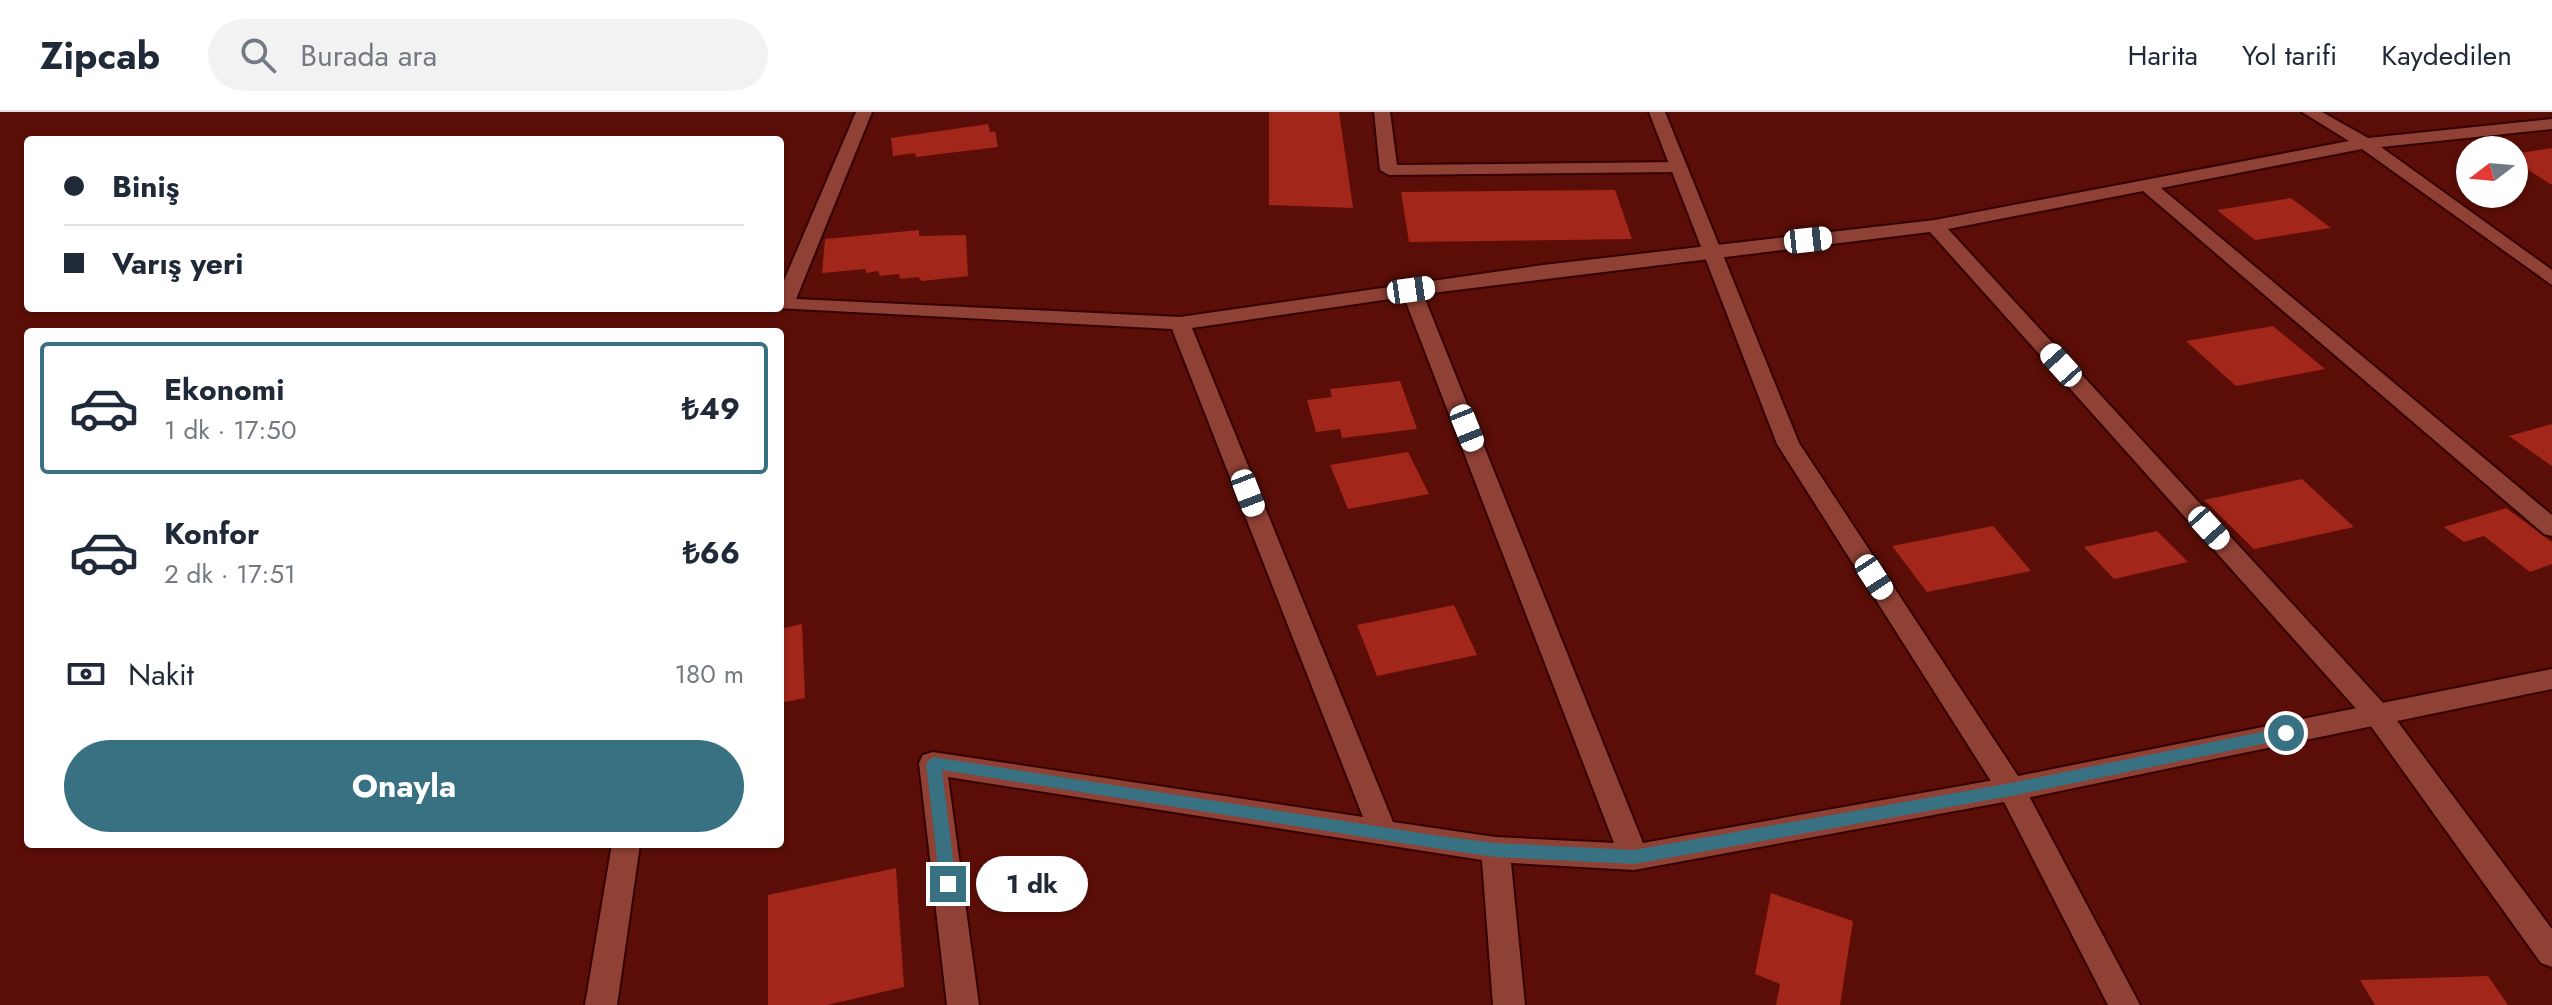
<!DOCTYPE html>
<html lang="tr">
<meta charset="utf-8">
<style>
body{margin:0;font-family:Jost,sans-serif;background:#f2f2f3;color:#1f2937;height:100vh;display:flex;flex-direction:column;font-size:30px;white-space:nowrap}
*{box-sizing:border-box;margin:0}
p{font-size:26px;color:#747a83}
.icon{flex:none;width:44px;height:44px;fill:none;stroke:currentColor;stroke-width:2;stroke-linecap:round;stroke-linejoin:round}
.map{position:relative;flex:1;overflow:hidden}
.side{position:absolute;left:24px;top:216px;width:760px;height:520px;display:flex;flex-direction:column;background:#fff;border-radius:8px;box-shadow:0 2px 6px #0004}
.side>*{flex:none}
.banner{position:absolute;left:24px;top:24px;width:760px;height:176px;border-radius:8px;box-shadow:0 2px 6px #0004;display:grid;align-content:center;height:176px;padding:0 40px;background:#fff}
.needle{width:52px;rotate:254deg}
.controls{position:absolute;left:2456px;top:24px;display:grid;gap:16px}
.controls a{display:grid;place-items:center;width:72px;height:72px;border-radius:50%;background:#fff;box-shadow:0 2px 6px #0004;font-size:40px}
.end{position:absolute;width:36px;height:36px;margin:-18px;border:10px solid #377182;background:#fff;box-shadow:0 0 0 4px #fff}
.from{border-radius:50%}
.bubble{position:absolute;height:56px;border-radius:28px;background:#fff;box-shadow:0 2px 6px #0004;font-size:26px;font-weight:700;line-height:56px;text-align:center}
.car{position:absolute;width:24px;height:48px;margin:-24px -12px;border-radius:10px;box-shadow:0 0 6px 2px #0007;background:linear-gradient(#fff 24%,#345 0 40%,#fff 0 76%,#345 0 86%,#fff 0)}
.banner b{display:flex;align-items:center;gap:28px;height:76px;font-size:30px}
.banner b+b{border-top:2px solid #e0e1e3}
.banner i{width:20px;height:20px;background:#1f2937}
ul{padding:14px 0 0;list-style:none}
li{display:flex;align-items:center;gap:24px;height:132px;margin:0 16px 12px;padding:0 24px;border:4px solid transparent;border-radius:8px}
li div{flex:1}
li b{display:block;font-size:30px}
li em{font-style:normal;font-weight:700}
li.selected{border-color:#377182}
li>.icon{width:72px;height:72px;stroke-width:1.5}
.pay{display:flex;align-items:center;gap:20px;height:88px;padding:0 40px;font-size:30px}
.pay p{margin-inline-start:auto}
.primary-button{display:flex;gap:16px;margin-top:auto;padding:16px 40px}
.primary-button a{flex:1;height:92px;border-radius:48px;background:#377182;color:#fff;font-size:32px;font-weight:700;line-height:92px;text-align:center}
header{display:flex;align-items:center;gap:48px;box-sizing:border-box;height:112px;padding:0 40px;background:#fff;border-bottom:2px solid #e0e1e3}
header strong{font-size:38px}
nav{display:flex;gap:44px;margin-inline-start:auto;font-size:28px}
.search{width:560px;height:72px;background:#f2f2f3;display:flex;align-items:center;gap:20px;box-sizing:border-box;padding:0 28px;border-radius:44px;color:#747a83;font-size:30px}
.map>svg:first-child{display:block}
.building{fill:#a22619}
.lines{fill:none;stroke-linecap:round;stroke-linejoin:round}
.minor-casing{stroke:#350000;stroke-width:4}
.tertiary-casing{stroke:#350000;stroke-width:4}
.minor{fill:#904136;fill-rule:evenodd}
.tertiary{fill:#904136;fill-rule:evenodd}
.route{fill:#377182}
</style>
<header>
<strong>Zipcab</strong>
<div class="search"><svg class="icon" aria-label="search" viewBox="0 0 24 24"><circle cx="10" cy="10" r="6"/><path d="M15 15l6 6"/></svg>Burada ara</div>
<nav><a>Harita</a><a>Yol tarifi</a><a>Kaydedilen</a></nav>
</header>
<div class="map">
<svg width="2552" height="893" viewBox="0 0 2552 893">
<rect width="100%" height="100%" fill="#5a0e07"/>
<g class="building">
<path d="M1269 0H1339L1353 96 1269 93Z"/>
<path d="M988 12 990 20 995 19 998 35 916 45 915 41 893 44 891 26Z"/>
<path d="M2552 36V73L2514 49V42Z"/>
<path d="M1615 78 1632 127 1409 130 1401 80Z"/>
<path d="M2291 86 2331 116 2255 128 2217 98Z"/>
<path d="M919 118V124L966 123 968 164 922 169 918 165 900 167 899 162 880 164 878 159 866 161V157L822 161 825 127Z"/>
<path d="M2273 214 2325 257 2236 274 2186 229Z"/>
<path d="M1400 269 1417 317 1342 326 1340 317 1316 320 1307 288 1332 285 1330 277Z"/>
<path d="M2552 312V354L2509 324Z"/>
<path d="M1408 340 1429 382 1348 397 1330 353Z"/>
<path d="M2302 367 2354 415 2254 437 2204 388Z"/>
<path d="M2506 396 2552 430V452L2530 460 2484 424 2464 430 2444 415Z"/>
<path d="M1993 414 2031 459 1927 480 1892 434Z"/>
<path d="M2157 419 2188 450 2114 467 2084 435Z"/>
<path d="M1454 493 1477 543 1377 564 1357 513Z"/>
<path d="M802 512 805 586 780 591V517Z"/>
<path d="M896 756 904 875 827 893H768V783Z"/>
<path d="M1771 781 1853 809 1840 893H1776L1780 872 1755 862Z"/>
<path d="M2488 864 2508 893H2375L2360 868Z"/>
</g>
<g class="lines">
<g class="minor-casing">
<g id="minor">
<path d="M856 0H872L796 187 1180 205 1543 153 1935 108 2349 29 2302 0H2322L2368 26 2552 7V17L2381 35 2552 158V173L2362 37 2161 76 2552 403V424L2544 422 2143 79 1948 117 2386 594 2552 817V855L2541 851 2368 610 1930 120 1423 182 1643 731 2011 665 2021 669 2140 893H2108L2004 690 1634 758 1511 751 1525 893H1493L1482 748 948 665 979 893H947L919 651 923 643 933 640 1363 705 1172 217 777 196H780V178ZM1404 185 1614 731 1495 725 1393 710 1192 216Z"/>
<path d="M1374 0H1390L1397 53 1679 50 1688 55 1679 60 1389 63 1380 58Z"/>
<path d="M612 732H640L617 893H585Z"/>
</g>
</g>
<g class="tertiary-casing">
<path id="tertiary" d="M1649 0H1665L1799 331 2018 664 2552 557V577L2011 689 2001 685 1777 332Z"/>
</g>
<use href="#minor" class="minor"/>
<use href="#tertiary" class="tertiary"/>
</g>
<path class="route" d="M2286 615 2293 621 2286 627 2011 684 1634 752 1495 745 1440 737 942 658 956 772 948 779 940 772 926 651 933 645 1440 724 1495 731 1634 738 2011 671Z"/>
</svg>
<div class="controls">
<a><svg class="needle" viewBox="-14 -14 28 28"><path d="M0-13l5 13h-10z" fill="#e53935"/><path d="M0 13l5-13h-10z" fill="#747a83"/></svg></a>
</div>
<i class="end from" style="left:2286px;top:621px"></i>
<i class="end" style="left:948px;top:772px"></i>
<div class="bubble" style="left:976px;top:744px;width:112px">1 dk</div>
<i class="car" style="left:1808px;top:128px;rotate:84deg"></i>
<i class="car" style="left:1411px;top:178px;rotate:82deg"></i>
<i class="car" style="left:2061px;top:253px;rotate:318deg"></i>
<i class="car" style="left:1467px;top:316px;rotate:158deg"></i>
<i class="car" style="left:1248px;top:381px;rotate:159deg"></i>
<i class="car" style="left:2209px;top:416px;rotate:138deg"></i>
<i class="car" style="left:1874px;top:465px;rotate:147deg"></i>
<div class="banner">
<b><i class="from"></i>Biniş</b>
<b><i></i>Varış yeri</b>
</div>
<section class="side">
<ul>
<li class="selected"><svg class="icon" aria-label="car" viewBox="0 0 24 24"><path d="M5 17H2v-5l4-1 3-4h7l3 4 3 1v5h-3M9 17h6M6 11h13"/><circle cx="7" cy="17" r="2"/><circle cx="17" cy="17" r="2"/></svg><div><b>Ekonomi</b><p>1 dk · 17:50</p></div><em>₺49</em></li>
<li><svg class="icon" aria-label="car" viewBox="0 0 24 24"><path d="M5 17H2v-5l4-1 3-4h7l3 4 3 1v5h-3M9 17h6M6 11h13"/><circle cx="7" cy="17" r="2"/><circle cx="17" cy="17" r="2"/></svg><div><b>Konfor</b><p>2 dk · 17:51</p></div><em>₺66</em></li>
</ul>
<div class="pay"><svg class="icon" aria-label="cash" viewBox="0 0 24 24"><path d="M3 7h18v10H3z"/><circle cx="12" cy="12" r="2"/></svg>Nakit<p>180 m</p></div>
<div class="primary-button"><a>Onayla</a></div>
</section>
</div>
